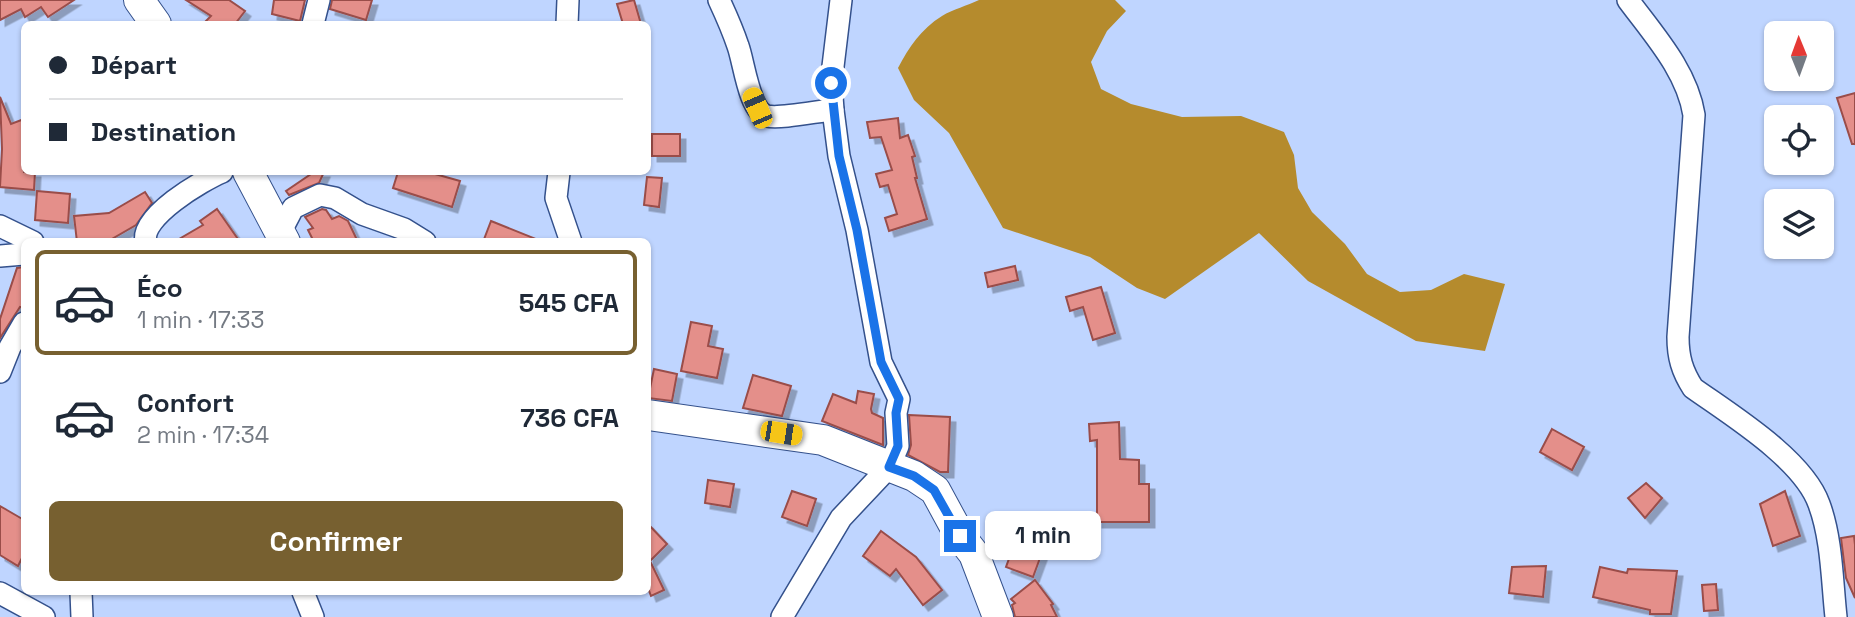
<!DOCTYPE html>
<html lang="fr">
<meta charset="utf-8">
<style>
body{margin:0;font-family:"Space Grotesk",sans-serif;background:#f6f6f7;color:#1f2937;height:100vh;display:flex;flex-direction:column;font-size:26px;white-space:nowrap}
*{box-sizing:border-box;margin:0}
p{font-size:23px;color:#747a83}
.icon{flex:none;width:38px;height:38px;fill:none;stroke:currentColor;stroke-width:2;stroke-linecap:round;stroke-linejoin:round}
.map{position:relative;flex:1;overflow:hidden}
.drawer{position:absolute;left:21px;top:238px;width:630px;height:357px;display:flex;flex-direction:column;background:#fff;border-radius:10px;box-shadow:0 2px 5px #0004}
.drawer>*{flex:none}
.guide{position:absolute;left:21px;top:21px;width:630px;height:154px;border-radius:10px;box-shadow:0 2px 5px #0004;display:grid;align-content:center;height:154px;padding:0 28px;background:#fff}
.needle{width:46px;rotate:359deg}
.fabs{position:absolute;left:1764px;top:21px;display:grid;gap:14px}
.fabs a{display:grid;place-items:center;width:70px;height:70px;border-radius:10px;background:#fff;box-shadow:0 2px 5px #0004;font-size:35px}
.end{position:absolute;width:32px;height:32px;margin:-16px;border:9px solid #1a73e8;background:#fff;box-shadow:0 0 0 4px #fff}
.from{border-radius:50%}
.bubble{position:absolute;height:49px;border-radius:10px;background:#fff;box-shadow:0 2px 5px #0004;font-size:23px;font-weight:700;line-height:49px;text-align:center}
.car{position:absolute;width:21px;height:42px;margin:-21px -10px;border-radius:9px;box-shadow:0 0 5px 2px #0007;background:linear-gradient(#f5c518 24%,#345 0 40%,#f5c518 0 76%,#345 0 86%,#f5c518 0)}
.guide b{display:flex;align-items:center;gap:24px;height:66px;font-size:26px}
.guide b+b{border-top:2px solid #e0e1e3}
.guide i{width:18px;height:18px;background:#1f2937}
ul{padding:12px 0 0;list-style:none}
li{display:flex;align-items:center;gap:21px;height:105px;margin:0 14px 10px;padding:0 14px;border:4px solid transparent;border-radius:10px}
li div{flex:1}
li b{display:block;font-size:26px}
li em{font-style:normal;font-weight:700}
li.selected{border-color:#776030}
li>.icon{width:63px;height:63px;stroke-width:1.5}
.button{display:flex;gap:14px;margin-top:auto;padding:14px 28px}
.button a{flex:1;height:80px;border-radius:10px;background:#776030;color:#fff;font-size:28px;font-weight:700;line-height:80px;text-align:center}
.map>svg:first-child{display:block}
.forest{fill:#b58b2d}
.building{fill:#e48f8a;stroke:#9a4d4a;stroke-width:2;filter:url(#shadow)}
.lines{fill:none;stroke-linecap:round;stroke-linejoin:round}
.minor-casing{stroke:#34518c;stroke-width:24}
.secondary-casing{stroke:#34518c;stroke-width:32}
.minor{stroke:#fff;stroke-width:21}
.secondary{stroke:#fff;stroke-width:30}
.route{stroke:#1a73e8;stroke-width:9}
</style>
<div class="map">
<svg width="1855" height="617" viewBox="0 0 1855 617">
<defs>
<filter id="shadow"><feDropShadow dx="5.5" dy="5.5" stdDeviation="0" flood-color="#0004"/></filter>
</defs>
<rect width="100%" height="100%" fill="#bfd5ff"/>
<path class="forest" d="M979 0H1115L1126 11 1107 31 1091 62 1101 89 1131 104 1182 117 1241 116 1284 132 1294 155 1298 188 1312 212 1345 244 1367 274 1400 292 1431 290 1464 274 1505 284 1485 351 1416 341 1308 281 1259 233 1165 299 1137 288 1090 257 1003 228 949 133 914 100 898 68C909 47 921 29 942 16 953 9 967 6 979 0Z"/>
<g class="building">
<path d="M0 0H74L48 17 41 7 25 17 21 9 0 20Z"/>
<path d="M186 0H229L245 11 235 24H203L211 16Z"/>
<path d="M274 0H305L300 21 272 14Z"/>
<path d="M332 0H372L366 20 330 9Z"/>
<path d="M634 0 641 24H623L617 4Z"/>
<path d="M1855 93V144H1852L1837 98Z"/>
<path d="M0 97 11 124 24 119V172H35L34 190 0 187 2 149Z"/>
<path d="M898 118 900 138 908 135 915 156 912 157 917 178H915L927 219 889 231 885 218 897 214 888 185 880 187 876 174 892 170 881 137 870 138 867 122Z"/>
<rect x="652" y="134" width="28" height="22"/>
<path d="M314 172H324L319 183 289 195 286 191Z"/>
<path d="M398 172H428L460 181 452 207 393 188Z"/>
<path d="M647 177 662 178 659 207 644 205Z"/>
<path d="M37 191 70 194 68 223 35 220Z"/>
<path d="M145 192 152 203 136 225 110 240 77 242 74 216 109 213Z"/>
<path d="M217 209 240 242H174L203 225 200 221Z"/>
<path d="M322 209 326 210 332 219 339 216 348 221 358 242H314L308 230 313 228 305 217Z"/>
<path d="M491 221 541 241 540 242H483Z"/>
<path d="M1015 266 1018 280 988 287 985 273Z"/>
<path d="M24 267V308L20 307 0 338V319L17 268Z"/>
<path d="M1101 287 1115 333 1093 340 1083 307 1070 311 1066 297Z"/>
<path d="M691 322 712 326 708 346 723 349 717 378 681 371Z"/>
<path d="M654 369 677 374 672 401 648 398Z"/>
<path d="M753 375 791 386 782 416 743 408Z"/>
<path d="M858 391 874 394 871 409 872 413 883 418V445L822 421 833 394 856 403Z"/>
<path d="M909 415 950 417 948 472H940L908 455 911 445Z"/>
<path d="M1119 422 1120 459 1139 460V484H1149V522H1097V440L1090 441 1089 424Z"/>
<path d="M1552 429 1584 447 1572 470 1540 452Z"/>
<path d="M708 480 734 484 730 507 705 503Z"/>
<path d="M1646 483 1662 498 1645 518 1628 498Z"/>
<path d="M792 491 816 499 807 526 782 517Z"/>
<path d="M1785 491 1800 536 1773 546 1760 504Z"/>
<path d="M0 506 24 520V554L18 566 0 555Z"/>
<path d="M648 524 667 544 650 561 664 590 651 596 648 588Z"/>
<path d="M881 531 916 557 942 590 923 605 896 569 890 576 863 556Z"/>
<path d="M1854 536 1855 545V598L1846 578 1841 538Z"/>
<path d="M1017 537 1044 547 1033 577 1006 567Z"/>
<path d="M1546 566 1543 597 1509 593 1512 567Z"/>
<path d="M1600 567 1627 573 1628 569 1677 571 1671 614H1650V610L1593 597Z"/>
<path d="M1035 580 1053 604 1051 605 1057 617H1015L1012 605 1015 603 1011 599Z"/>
<path d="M1716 584 1718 610 1704 611 1702 585Z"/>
</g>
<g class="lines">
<g class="minor-casing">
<g id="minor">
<path d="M719 0C726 15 733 31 738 46 744 62 749 111 767 116 780 119 819 111 833 110"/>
<path d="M1628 0C1654 35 1687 71 1694 115L1678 337C1678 357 1682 371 1693 388 1731 415 1803 459 1819 504 1832 539 1832 581 1836 617"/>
<path d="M313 24 319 0"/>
<path d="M567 24 568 0"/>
<path d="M559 172 556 198 571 242"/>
<path d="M0 226 33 242"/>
<path d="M280 233 293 208 320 195 335 198 362 214 404 229 425 242"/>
<path d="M146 242C139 217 203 180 222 172"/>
<path d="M0 256 24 254"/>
<path d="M0 372 10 347 24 323"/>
<path d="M81 592 82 617"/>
<path d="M303 592 313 617"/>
<path d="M0 593 44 617"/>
<path d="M782 617 841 518 889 467 898 446 896 413 899 399 881 362 857 230 839 156 833 110 831 83 841 0"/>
</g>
</g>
<g class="secondary-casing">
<g id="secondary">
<path d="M139 0 156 24"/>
<path d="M248 172 285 242"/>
<path d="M648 415 823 440 914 476 935 490 960 536 974 554 998 617"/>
</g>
</g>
<use href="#minor" class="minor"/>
<use href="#secondary" class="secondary"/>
</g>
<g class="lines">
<path class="route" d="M831 83 839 156 857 230 881 362 899 399 896 413 898 446 889 467 914 476 934 490 960 536"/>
</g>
</svg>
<div class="fabs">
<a><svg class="needle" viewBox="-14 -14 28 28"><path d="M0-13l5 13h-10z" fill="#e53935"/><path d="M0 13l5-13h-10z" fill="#747a83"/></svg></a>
<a><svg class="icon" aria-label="locate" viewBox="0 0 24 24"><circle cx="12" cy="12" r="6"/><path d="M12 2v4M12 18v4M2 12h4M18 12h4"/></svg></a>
<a><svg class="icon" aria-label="layers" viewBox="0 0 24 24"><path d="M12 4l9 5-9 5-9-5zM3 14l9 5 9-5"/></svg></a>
</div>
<i class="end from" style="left:831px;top:83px"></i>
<i class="end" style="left:960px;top:536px"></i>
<div class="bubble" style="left:985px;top:511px;width:116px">1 min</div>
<i class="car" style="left:757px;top:108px;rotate:337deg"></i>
<i class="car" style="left:781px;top:433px;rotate:99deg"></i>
<div class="guide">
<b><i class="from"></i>Départ</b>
<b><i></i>Destination</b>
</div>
<section class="drawer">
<ul>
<li class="selected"><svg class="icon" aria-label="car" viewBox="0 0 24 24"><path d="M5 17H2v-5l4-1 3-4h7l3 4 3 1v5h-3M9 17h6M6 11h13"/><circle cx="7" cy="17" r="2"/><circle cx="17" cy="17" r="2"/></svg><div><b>Éco</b><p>1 min · 17:33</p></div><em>545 CFA</em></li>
<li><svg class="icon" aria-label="car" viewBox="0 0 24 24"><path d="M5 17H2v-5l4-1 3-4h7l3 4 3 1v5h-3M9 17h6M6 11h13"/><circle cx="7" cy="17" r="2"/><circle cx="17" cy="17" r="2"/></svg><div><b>Confort</b><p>2 min · 17:34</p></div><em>736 CFA</em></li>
</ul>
<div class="button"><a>Confirmer</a></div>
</section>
</div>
